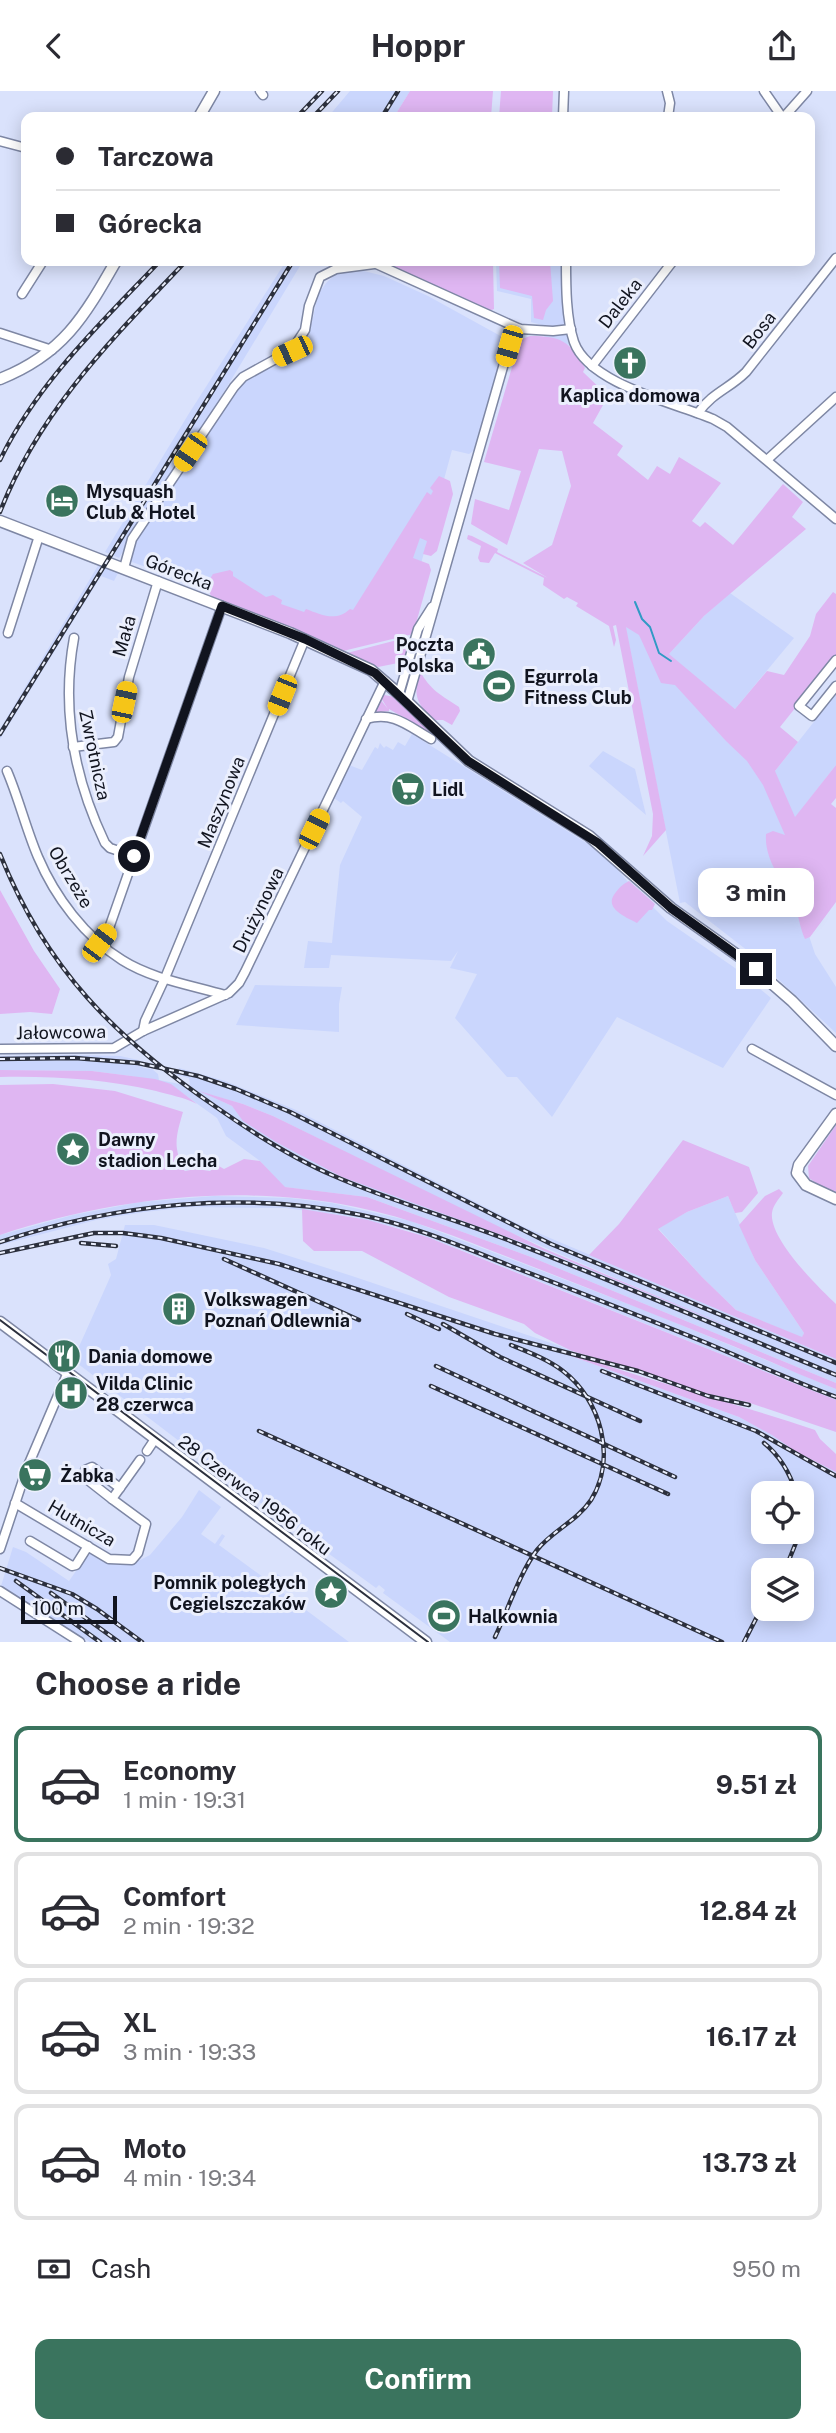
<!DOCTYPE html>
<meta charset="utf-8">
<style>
body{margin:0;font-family:"Public Sans",sans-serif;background:#f7f7f7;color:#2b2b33;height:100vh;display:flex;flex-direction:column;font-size:26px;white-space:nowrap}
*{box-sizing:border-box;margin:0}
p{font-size:23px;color:#7c7c81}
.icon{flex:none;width:38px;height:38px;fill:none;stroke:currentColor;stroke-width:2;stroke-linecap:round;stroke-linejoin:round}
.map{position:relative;height:1551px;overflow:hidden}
.drawer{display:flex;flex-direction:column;background:#fff;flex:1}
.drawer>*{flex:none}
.guide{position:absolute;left:21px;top:21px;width:794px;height:154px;border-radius:14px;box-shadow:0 4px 18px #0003;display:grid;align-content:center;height:154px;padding:0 35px;background:#fff}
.tools{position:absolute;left:751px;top:1390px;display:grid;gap:14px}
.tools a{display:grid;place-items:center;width:63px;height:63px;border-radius:14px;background:#fff;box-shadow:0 4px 18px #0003;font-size:35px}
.scale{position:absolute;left:21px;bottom:18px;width:96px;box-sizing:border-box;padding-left:7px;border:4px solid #11141f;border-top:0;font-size:19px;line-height:24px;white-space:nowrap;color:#11141f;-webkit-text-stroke:5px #ebeffd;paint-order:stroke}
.end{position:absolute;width:32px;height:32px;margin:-16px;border:9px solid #11141f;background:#fff;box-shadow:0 0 0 4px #fff}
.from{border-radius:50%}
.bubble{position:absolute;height:49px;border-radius:14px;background:#fff;box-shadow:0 4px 18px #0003;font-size:23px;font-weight:700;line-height:49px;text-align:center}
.car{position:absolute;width:21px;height:42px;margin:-21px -10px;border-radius:9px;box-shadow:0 0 5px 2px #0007;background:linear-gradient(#f5c518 24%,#345 0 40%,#f5c518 0 76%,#345 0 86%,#f5c518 0)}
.guide b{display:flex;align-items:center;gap:24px;height:66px;font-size:26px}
.guide b+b{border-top:2px solid #e1e1e2}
.guide i{width:18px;height:18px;background:#2b2b33}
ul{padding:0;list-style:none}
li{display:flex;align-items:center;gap:21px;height:116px;margin:0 14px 10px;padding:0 21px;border:4px solid #e1e1e2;border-radius:14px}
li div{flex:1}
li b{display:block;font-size:26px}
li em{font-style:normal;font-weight:700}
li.active{border-color:#3a745e}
li>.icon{width:63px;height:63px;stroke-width:1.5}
h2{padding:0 35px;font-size:32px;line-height:84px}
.pay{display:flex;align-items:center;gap:18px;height:77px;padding:0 35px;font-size:26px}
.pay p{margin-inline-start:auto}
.primary-button{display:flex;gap:14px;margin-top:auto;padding:14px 35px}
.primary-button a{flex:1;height:80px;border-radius:14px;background:#3a745e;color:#fff;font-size:28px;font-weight:700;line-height:80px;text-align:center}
header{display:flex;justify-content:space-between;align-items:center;height:91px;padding:0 35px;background:#fff;font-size:32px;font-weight:700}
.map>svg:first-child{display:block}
.built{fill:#cad6fd;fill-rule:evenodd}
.green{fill:#dfb6f2}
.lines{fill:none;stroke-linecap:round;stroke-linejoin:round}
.stream{stroke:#319ac5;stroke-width:2}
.minor-casing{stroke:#7e87a4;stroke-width:11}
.tertiary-casing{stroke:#7e87a4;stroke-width:13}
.minor{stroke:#fff;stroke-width:8}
.tertiary{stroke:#fff;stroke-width:10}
.tram{stroke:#2c303d;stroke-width:2}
.rail-casing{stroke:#2c303d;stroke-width:4.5}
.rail{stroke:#ebeffd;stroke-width:2;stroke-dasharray:5;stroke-linecap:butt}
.route{stroke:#11141f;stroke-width:9}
.labels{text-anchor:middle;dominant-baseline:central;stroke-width:6;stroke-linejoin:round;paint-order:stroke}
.street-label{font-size:18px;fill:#11141f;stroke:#ebeffd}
.poi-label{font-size:18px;font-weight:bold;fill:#11141f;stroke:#ebeffd;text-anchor:start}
</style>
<header><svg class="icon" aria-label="back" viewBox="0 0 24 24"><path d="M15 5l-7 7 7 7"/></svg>Hoppr<svg class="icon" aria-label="share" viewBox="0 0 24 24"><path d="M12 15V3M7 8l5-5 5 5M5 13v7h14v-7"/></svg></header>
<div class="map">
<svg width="836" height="1551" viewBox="0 0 836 1551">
<rect width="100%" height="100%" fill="#dae2fc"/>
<g class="built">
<path d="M350 0H410L394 26H328Z"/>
<path d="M286 170H303L210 324 119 467 105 461 188 324Z"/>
<path d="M496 170H562L569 257 651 548 775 680 836 603V674L795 727 805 833 815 863 836 896V942L748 860 685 811 680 812 625 533 550 280 542 234 531 231V208L497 200Z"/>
<path d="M364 180 384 185 428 205 506 248 475 359 469 363 452 359 404 535 374 544 284 518 195 480 188 491 132 471 133 456 158 415 206 342 245 289 296 261 312 231 318 203 327 191 337 182Z"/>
<path d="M99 473 118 482 114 490 101 485 0 648V638Z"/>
<path d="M730 502 794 547 735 618 668 564 704 525Z"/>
<path d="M412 643 588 753 616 777 629 792 667 830 735 877 771 907 723 977 617 926 552 1026 517 986H507L455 927 477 883 450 877 458 860 451 870 331 864 329 877H304L308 850 332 852 340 774 362 726 343 710 341 712 334 707 344 684 349 674 362 679 375 656 378 658 380 652 384 657 386 655 393 659 398 651 405 655Z"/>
<path d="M603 660 635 678 646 724 589 675Z"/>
<path d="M255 894 342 896 339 913V941L236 934Z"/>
<path d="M73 964 120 965 138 969 143 977 152 978 158 983 159 989 190 995 189 987 177 984 179 977 225 990 296 1019 524 1136 836 1268V1292L531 1166 367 1106 284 1096 260 1070 226 1045 217 1027 171 994 131 985 92 980 0 979V965ZM204 1002 243 1013 273 1025 495 1135 717 1231 535 1156 428 1117 244 1030 232 1015Z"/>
<path d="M214 1105 290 1107 332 1112 411 1130 652 1222 836 1298V1309L464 1160 410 1140 354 1126 285 1117 191 1116 144 1121 96 1129 0 1154V1144L73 1124 140 1111Z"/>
<path d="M728 1105 755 1169 804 1242 802 1247 736 1219 702 1186 658 1137 687 1121Z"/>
<path d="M125 1134H154L264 1157 352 1185 560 1255 572 1260 571 1265 739 1326 773 1344 795 1360 836 1381V1551H450L383 1502 385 1499 379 1494 376 1497 303 1444 305 1440 303 1439 301 1442 240 1397 242 1393 234 1392 73 1269 108 1191 111 1184 108 1173 116 1168ZM763 1402H802V1440H763ZM763 1479H802V1517H763Z"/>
<path d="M199 1399 221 1416 201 1443 215 1453 222 1443 225 1445 219 1454 267 1489 274 1481 282 1486 280 1489 275 1485 271 1493 349 1551H90L1 1495 13 1456 26 1461 69 1490 90 1460 134 1472 150 1464 182 1426Z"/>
</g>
<g class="green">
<path d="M410 0H493L491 26H394Z"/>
<path d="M501 0H553L552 26H499Z"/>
<path d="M376 170H493L494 218 489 220Z"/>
<path d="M499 170H550L553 210 546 219 543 229 534 227 532 205 500 197Z"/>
<path d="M530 245C562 245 569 250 585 277L583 281 608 305 593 332 623 355 617 364 648 389 657 375 670 383 679 366 721 392 692 430 700 436 705 431 733 454 783 393 803 411 792 426 806 438 704 525 669 563 735 618 767 580 784 584 810 545 816 523 833 501 836 503V566L780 636 798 651 775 680 795 726 836 674V707L831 713 836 717V811L810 846 805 848C800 837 799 826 795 815 784 791 764 770 766 743L773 740 785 744 763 694 747 670 726 650 675 594 661 592 639 544 626 536 666 739 643 765 652 745 653 723 616 534 613 535 616 549 614 556 609 535 576 515 578 512 567 506 564 508 543 494 544 487 495 462 489 472 480 471 478 467 481 455 467 448 468 444 472 445 498 458 497 461 548 487 523 472 552 454 571 395 562 360 539 358 507 454 471 433 475 408 509 419 521 380 484 371 520 249Z"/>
<path d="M439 385 450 390 453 403 437 460 431 465 423 463 427 450 420 447 413 467 429 473 431 479 413 543 343 560 213 507C206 500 208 490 213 483L230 479 233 481V485L266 506 273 504 282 509 281 513 304 521 306 518C322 524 336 531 350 518L353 519 427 401 431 404 433 400 430 397Z"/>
<path d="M405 547 410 548 403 571 378 576 347 562Z"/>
<path d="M420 580C430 599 441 604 459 616L460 620 452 634 443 629H432C416 610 413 604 420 580Z"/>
<path d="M384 604 395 606 429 638 430 642 389 618V620L375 622 380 608 388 618 381 607Z"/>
<path d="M629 790 655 813 652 819H649L637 832C626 826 602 817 616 801 620 796 623 793 629 790Z"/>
<path d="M0 799 34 860 60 898 52 923 30 921 0 923Z"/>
<path d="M0 979 92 980 155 988 171 993 197 1013C183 1006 170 1004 156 1000 104 988 53 985 0 986Z"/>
<path d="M53 993 115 1000 183 1021C180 1032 175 1046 177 1058 178 1065 180 1067 179 1075L185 1080 196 1078 210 1080 217 1074 224 1078 244 1068 260 1070 285 1096 367 1106 531 1166 836 1292V1298C801 1285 768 1269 733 1255 666 1228 599 1201 531 1175 474 1153 416 1128 356 1116 238 1092 113 1107 0 1144V994Z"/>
<path d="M199 1000 243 1013 273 1025 545 1158 768 1252 535 1156 342 1086 276 1051 243 1030 232 1015Z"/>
<path d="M836 1034V1101L825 1098 809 1087 808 1075Z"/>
<path d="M683 1049 749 1076 758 1102 742 1121 735 1122 728 1105 687 1121 658 1138 702 1186 736 1219 802 1246 804 1242 755 1169 739 1134 765 1105 779 1098 783 1102C779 1108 773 1114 772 1122 769 1148 818 1196 836 1213V1268L589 1164 619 1133Z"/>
<path d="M302 1118 368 1129 427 1146 836 1309V1341L747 1311 704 1302 647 1282 572 1260 535 1242 524 1233 449 1206 362 1160H314L303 1150Z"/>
<path d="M571 1263C652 1290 734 1312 815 1339L820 1348 836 1363V1381L795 1360 772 1344 739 1326 571 1265Z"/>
</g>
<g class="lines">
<path class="stream" d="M635 511 642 528 650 536 659 562 671 570"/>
<g class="minor-casing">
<g id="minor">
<path d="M260 0 263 4"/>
<path d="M667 0 670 12 668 26"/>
<path d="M764 0 782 26"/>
<path d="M563 26 564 0"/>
<path d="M784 26 807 0"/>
<path d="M0 50 26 57"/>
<path d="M566 170C566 195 566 227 574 251 589 293 675 312 713 328L727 336 836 428"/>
<path d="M372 171 520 238 553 240 571 238"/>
<path d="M22 203 43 170"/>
<path d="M0 242 52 259"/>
<path d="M592 275 673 170"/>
<path d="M698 322C713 301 729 298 746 281L836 167"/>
<path d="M768 368 836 306"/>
<path d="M124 477 132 448 234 296 243 286 292 259 305 239 309 215 320 186 336 178 374 173"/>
<path d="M8 542 39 445"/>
<path d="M74 547C61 618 74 687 105 752L110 757 134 765"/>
<path d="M836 569 799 615 812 625 836 595"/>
<path d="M399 603 418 538 432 516"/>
<path d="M407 611 509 255 513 243 520 238"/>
<path d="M366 628C394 620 408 635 431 648"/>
<path d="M73 656 114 651 118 646 129 586 158 490"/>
<path d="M7 680C19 708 26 738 38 766 55 806 85 846 122 869 152 888 191 894 225 904"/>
<path d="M99 852 108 840 222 515"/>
<path d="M143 940 145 930 165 887 305 548"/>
<path d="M0 958 114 957 143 940 229 902 239 892 245 881 385 590"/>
<path d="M752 958 836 1004"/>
<path d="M147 1360 155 1348"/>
<path d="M112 1408 84 1386 85 1379 92 1376 120 1397"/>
<path d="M15 1412 109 1468 132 1469 138 1462 146 1433 112 1408 140 1369"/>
<path d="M30 1450 72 1475 76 1474 88 1455"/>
<path d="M0 1458 27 1377 68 1281"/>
<path d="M0 1500 80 1551"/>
</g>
</g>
<g class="tertiary-casing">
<g id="tertiary">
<path d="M199 26 214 0"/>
<path d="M0 288C63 263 84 226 116 170"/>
<path d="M0 430 290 542 371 579 399 603 469 670 589 745 671 817 747 871 792 910 836 955"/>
<path d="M836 1023 799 1074 797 1082 806 1094 836 1108"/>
<path d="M0 1231 426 1551"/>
</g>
</g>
<use href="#minor" class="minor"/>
<use href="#tertiary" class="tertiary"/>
<path class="tram" d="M0 1229 428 1551"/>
<g class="rail-casing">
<g id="rail">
<path d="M297 26 322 0"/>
<path d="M313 26 338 0"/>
<path d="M382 26 398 0"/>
<path d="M0 369C38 291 101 232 160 170"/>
<path d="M0 421C39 320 113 247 186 170"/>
<path d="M0 643 293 170"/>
<path d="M0 763C46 878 115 947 216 1016 253 1042 292 1067 334 1085 391 1110 451 1127 508 1149 618 1192 727 1239 836 1284"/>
<path d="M0 968 75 967 138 972 198 985 236 998 290 1021 551 1153 836 1272"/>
<path d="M0 1151C115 1113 242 1099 361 1124 415 1135 465 1157 516 1177 581 1202 645 1227 709 1253 751 1271 793 1290 836 1306"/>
<path d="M81 1152 116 1155"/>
<path d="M0 1162 94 1142H123L161 1147 279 1173 495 1243 638 1280 708 1305 749 1314"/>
<path d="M224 1168 359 1229"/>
<path d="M407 1223 439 1238"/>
<path d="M443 1233 500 1266 640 1330"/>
<path d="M436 1275 675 1386"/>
<path d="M602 1280 756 1340 836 1385"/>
<path d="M431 1295 668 1403"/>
<path d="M259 1340 722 1551"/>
<path d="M764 1352C780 1365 790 1382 796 1402"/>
<path d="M0 1477 72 1503 97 1518 142 1551"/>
<path d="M785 1479 797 1449 798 1440"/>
<path d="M16 1490 100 1551"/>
<path d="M51 1502 119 1551"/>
<path d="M495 1546C507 1521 520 1481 537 1459 552 1440 577 1430 591 1409 617 1367 601 1309 563 1280 547 1268 528 1261 511 1254"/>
<path d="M744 1551 763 1514"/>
</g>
</g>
<use href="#rail" class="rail"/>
</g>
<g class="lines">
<path class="route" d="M134 765 222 515 305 548 375 582 468 670 598 752 671 817 756 878"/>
</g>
<defs>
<g id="church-disc" transform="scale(1.75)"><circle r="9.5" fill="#3a745e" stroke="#ebeffd"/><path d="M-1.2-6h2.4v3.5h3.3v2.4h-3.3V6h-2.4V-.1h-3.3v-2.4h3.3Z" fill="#fff"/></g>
<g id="hotel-disc" transform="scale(1.75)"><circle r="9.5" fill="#3a745e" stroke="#ebeffd"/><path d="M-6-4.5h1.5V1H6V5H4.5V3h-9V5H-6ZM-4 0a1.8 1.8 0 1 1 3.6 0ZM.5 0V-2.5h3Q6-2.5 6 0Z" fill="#fff"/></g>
<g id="civic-disc" transform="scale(1.75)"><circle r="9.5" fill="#3a745e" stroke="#ebeffd"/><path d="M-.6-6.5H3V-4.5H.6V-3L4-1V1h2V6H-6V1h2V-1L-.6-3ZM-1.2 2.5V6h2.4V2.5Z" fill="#fff"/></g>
<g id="stadium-disc" transform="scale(1.75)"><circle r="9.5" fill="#3a745e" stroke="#ebeffd"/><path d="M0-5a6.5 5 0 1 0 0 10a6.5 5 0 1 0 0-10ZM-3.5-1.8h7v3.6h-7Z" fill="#fff"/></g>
<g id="supermarket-disc" transform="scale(1.75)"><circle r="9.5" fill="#3a745e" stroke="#ebeffd"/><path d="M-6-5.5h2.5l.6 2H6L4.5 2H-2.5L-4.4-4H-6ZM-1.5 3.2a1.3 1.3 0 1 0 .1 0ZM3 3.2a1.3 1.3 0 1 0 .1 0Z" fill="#fff"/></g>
<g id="sight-disc" transform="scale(1.75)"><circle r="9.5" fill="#3a745e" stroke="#ebeffd"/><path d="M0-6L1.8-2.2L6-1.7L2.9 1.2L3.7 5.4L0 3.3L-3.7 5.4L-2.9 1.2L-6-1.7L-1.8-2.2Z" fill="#fff"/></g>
<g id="building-disc" transform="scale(1.75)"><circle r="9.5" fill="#3a745e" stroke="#ebeffd"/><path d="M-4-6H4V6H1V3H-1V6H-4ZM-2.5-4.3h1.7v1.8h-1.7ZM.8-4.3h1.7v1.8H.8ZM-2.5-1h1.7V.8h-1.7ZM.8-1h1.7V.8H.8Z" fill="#fff"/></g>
<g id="restaurant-disc" transform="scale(1.75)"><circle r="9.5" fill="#3a745e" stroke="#ebeffd"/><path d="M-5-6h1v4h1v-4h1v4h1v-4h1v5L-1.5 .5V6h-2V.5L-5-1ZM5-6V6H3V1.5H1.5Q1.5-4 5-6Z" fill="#fff"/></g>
<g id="hospital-disc" transform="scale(1.75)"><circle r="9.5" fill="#3a745e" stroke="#ebeffd"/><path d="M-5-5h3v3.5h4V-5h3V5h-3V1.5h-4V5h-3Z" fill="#fff"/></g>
</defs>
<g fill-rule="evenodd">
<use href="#church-disc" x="630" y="272"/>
<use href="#hotel-disc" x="62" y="410"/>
<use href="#civic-disc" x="479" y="563"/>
<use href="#stadium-disc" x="499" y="595"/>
<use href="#supermarket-disc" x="408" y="698"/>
<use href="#sight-disc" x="73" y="1058"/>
<use href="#building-disc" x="179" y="1218"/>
<use href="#restaurant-disc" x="64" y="1265"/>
<use href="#hospital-disc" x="71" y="1302"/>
<use href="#supermarket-disc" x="35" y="1384"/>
<use href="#sight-disc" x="331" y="1501"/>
<use href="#stadium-disc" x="444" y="1525"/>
</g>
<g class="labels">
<g class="street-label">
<text transform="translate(620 212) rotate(-52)">Daleka</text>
<text transform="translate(759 239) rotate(-52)">Bosa</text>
<text transform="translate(179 481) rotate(21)">Górecka</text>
<text transform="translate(124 545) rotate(-74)">Mała</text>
<text transform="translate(95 664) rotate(78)">Zwrotnicza</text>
<text transform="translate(221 711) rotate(-68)">Maszynowa</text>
<text transform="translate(71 786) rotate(59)">Obrzeże</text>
<text transform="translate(258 819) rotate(-64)">Drużynowa</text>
<text transform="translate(61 941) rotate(-1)">Jałowcowa</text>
<text transform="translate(255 1404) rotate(37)">28 Czerwca 1956 roku</text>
<text transform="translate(82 1432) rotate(30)">Hutnicza</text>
</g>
<g class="poi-label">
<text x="630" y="304" text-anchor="middle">Kaplica domowa</text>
<text x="86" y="400">Mysquash<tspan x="86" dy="21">Club &amp; Hotel</tspan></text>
<text x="454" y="553" text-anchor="end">Poczta<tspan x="454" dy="21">Polska</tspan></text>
<text x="524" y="585">Egurrola<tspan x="524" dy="21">Fitness Club</tspan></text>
<text x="432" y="698">Lidl</text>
<text x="98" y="1048">Dawny<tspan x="98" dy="21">stadion Lecha</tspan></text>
<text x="204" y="1208">Volkswagen<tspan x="204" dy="21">Poznań Odlewnia</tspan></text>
<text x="88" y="1265">Dania domowe</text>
<text x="96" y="1292">Vilda Clinic<tspan x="96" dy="21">28 czerwca</tspan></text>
<text x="60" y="1384">Żabka</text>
<text x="306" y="1491" text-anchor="end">Pomnik poległych<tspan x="306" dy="21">Cegielszczaków</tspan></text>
<text x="468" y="1525">Halkownia</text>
</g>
</g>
</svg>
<div class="tools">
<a><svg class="icon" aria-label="locate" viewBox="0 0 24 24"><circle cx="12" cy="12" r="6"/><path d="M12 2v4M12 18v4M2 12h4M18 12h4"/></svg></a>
<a><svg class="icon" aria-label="layers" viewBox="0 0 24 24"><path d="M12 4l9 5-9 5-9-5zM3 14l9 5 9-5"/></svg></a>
</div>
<div class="scale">100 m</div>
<i class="end from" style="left:134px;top:765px"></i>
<i class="end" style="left:756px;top:878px"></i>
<div class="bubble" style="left:698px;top:777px;width:116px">3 min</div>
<i class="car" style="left:509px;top:255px;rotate:196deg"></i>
<i class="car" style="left:292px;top:260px;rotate:245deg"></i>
<i class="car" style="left:190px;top:361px;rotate:214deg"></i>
<i class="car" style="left:282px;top:604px;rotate:202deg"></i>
<i class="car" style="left:124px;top:611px;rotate:12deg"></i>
<i class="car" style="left:314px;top:738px;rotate:26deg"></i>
<i class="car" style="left:99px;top:852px;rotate:37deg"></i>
<div class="guide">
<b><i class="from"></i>Tarczowa</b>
<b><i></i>Górecka</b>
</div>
</div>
<section class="drawer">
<h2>Choose a ride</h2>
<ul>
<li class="active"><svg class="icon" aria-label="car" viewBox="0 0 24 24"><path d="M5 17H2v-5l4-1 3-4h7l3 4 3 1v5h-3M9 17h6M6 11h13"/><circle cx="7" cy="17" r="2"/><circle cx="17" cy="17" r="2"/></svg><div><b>Economy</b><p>1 min · 19:31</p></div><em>9.51 zł</em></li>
<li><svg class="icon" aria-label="car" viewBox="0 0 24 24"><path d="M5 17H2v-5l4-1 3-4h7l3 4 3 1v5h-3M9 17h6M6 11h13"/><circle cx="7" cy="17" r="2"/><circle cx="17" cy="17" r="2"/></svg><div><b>Comfort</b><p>2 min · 19:32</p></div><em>12.84 zł</em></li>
<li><svg class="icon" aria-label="car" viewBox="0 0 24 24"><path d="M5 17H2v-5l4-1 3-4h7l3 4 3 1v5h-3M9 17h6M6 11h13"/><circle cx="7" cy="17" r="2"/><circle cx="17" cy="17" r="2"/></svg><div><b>XL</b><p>3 min · 19:33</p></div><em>16.17 zł</em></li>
<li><svg class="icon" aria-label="car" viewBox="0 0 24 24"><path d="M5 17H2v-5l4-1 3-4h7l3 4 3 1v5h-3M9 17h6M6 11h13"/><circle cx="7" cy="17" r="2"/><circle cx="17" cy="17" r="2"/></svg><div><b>Moto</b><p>4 min · 19:34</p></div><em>13.73 zł</em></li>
</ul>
<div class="pay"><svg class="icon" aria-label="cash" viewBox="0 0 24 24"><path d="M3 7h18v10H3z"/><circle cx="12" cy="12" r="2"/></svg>Cash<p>950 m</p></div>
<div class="primary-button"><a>Confirm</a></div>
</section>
